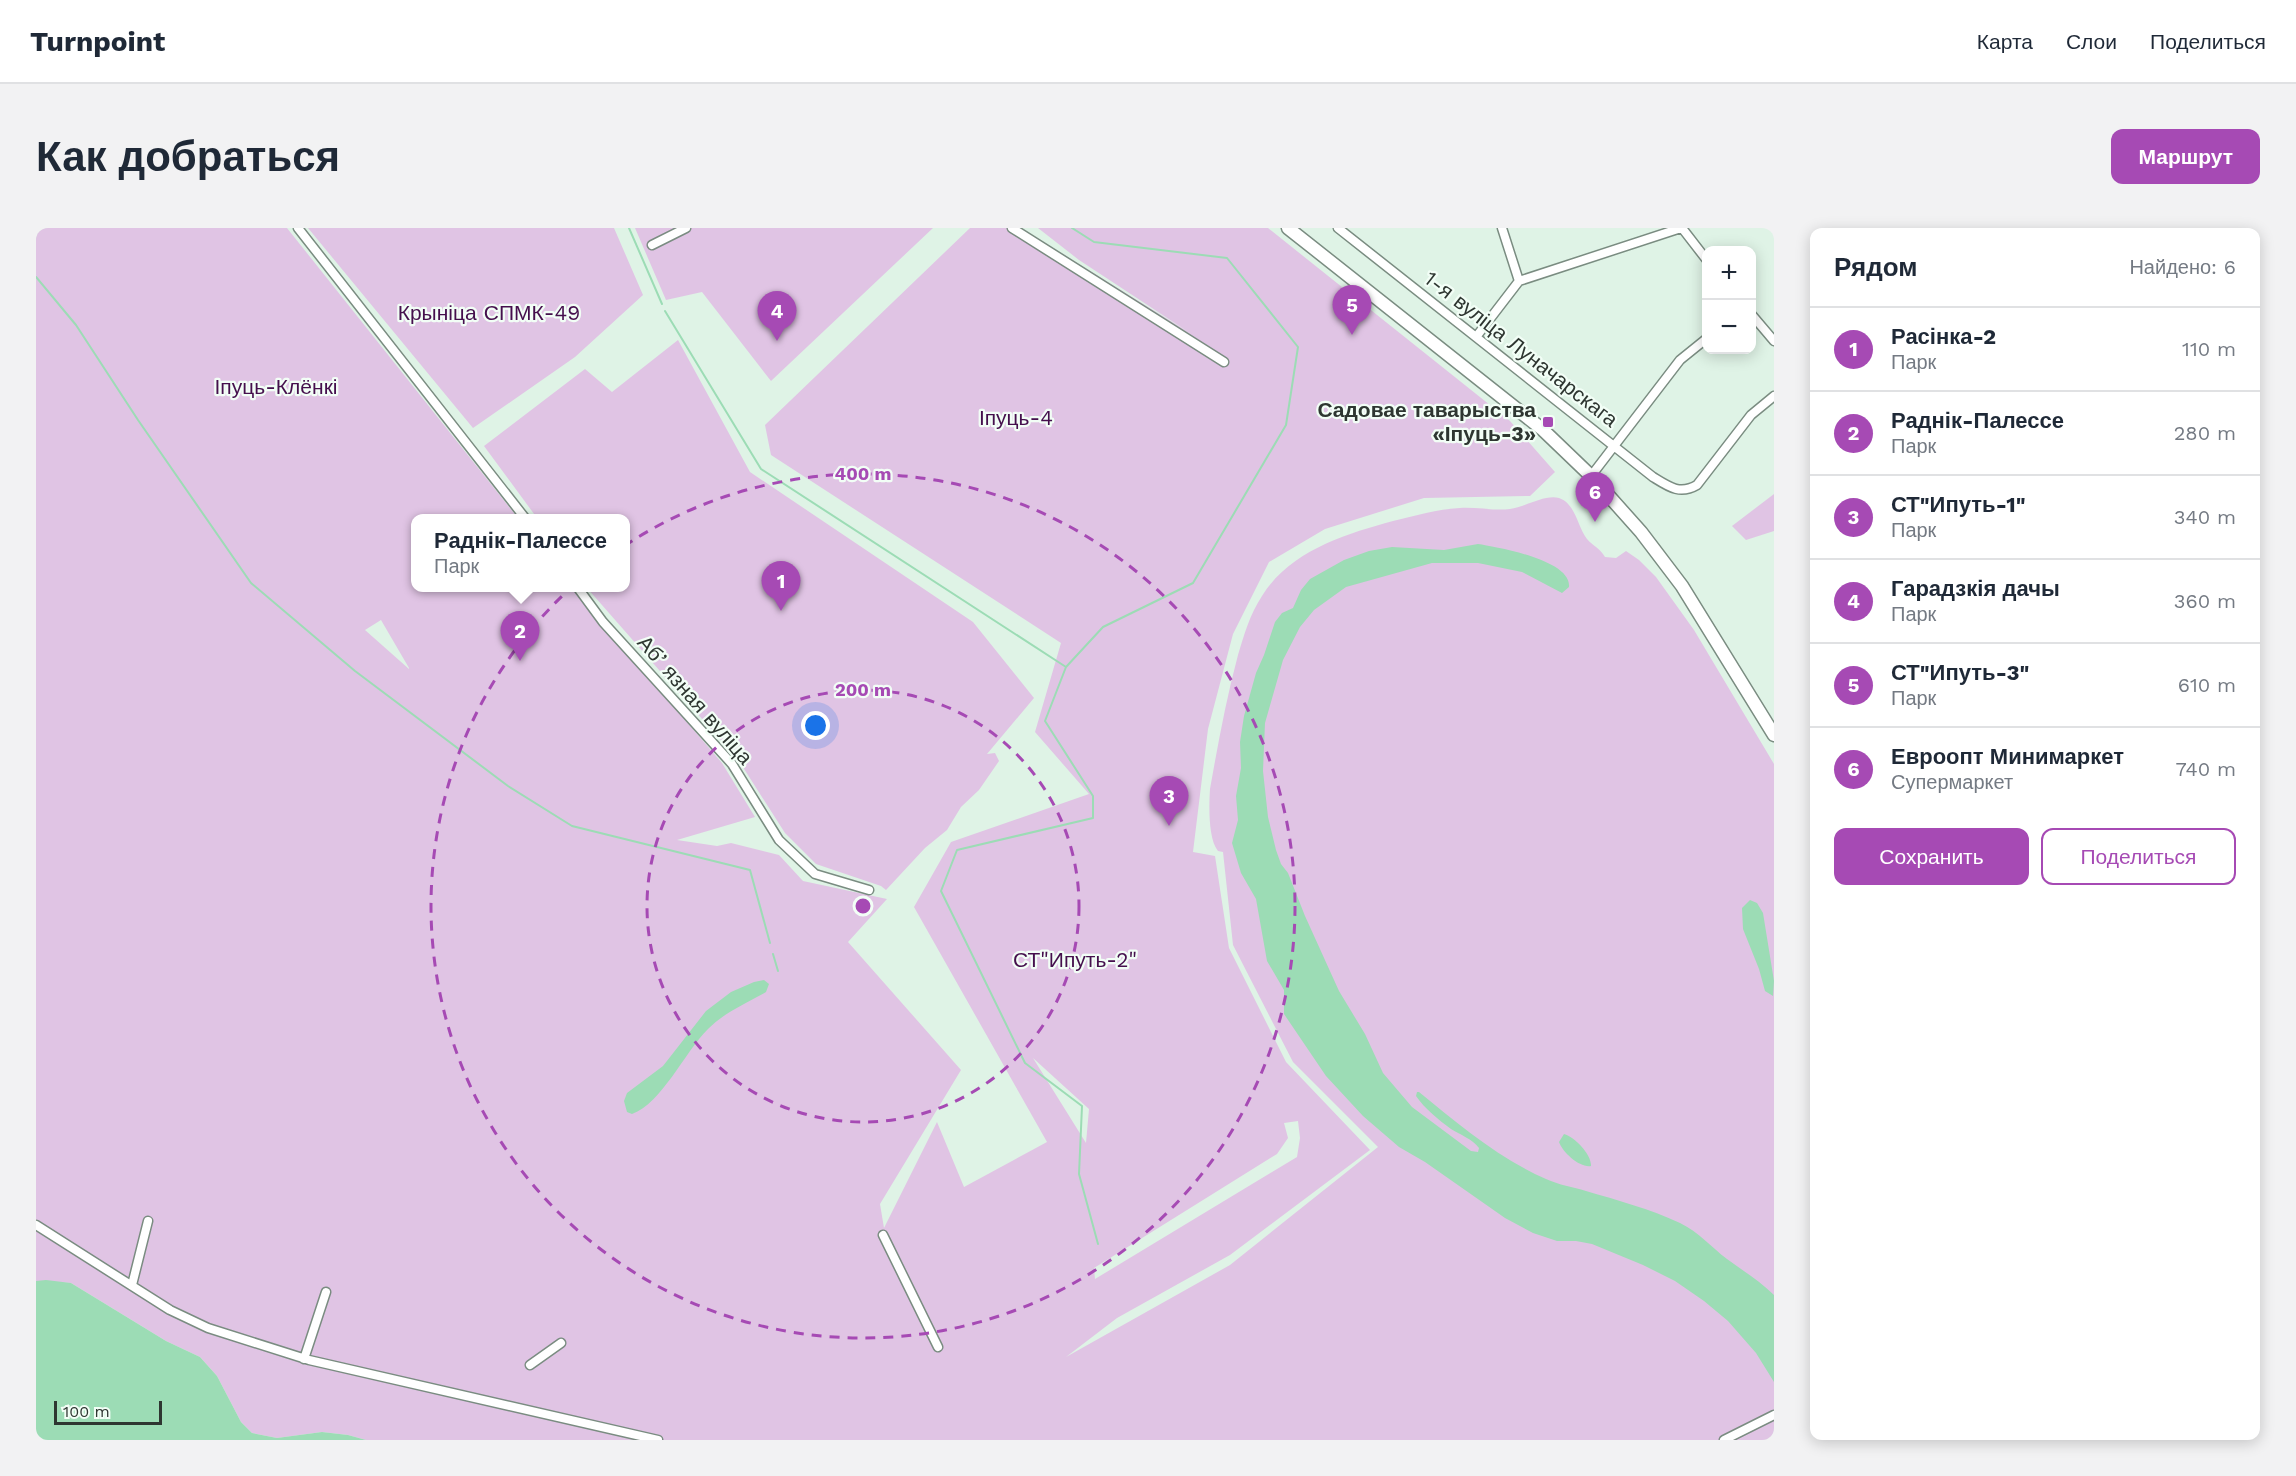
<!DOCTYPE html>
<html lang="ru">
<head>
<meta charset="utf-8">
<style>
	body { margin:0; font-family:"Work Sans",sans-serif; background:#f2f2f3; color:#1f2937 }
	.controls { position:absolute; right:18px; top:18px; display:grid; overflow:hidden; border-radius:12px; box-shadow:0 3px 15px #0003 }
	.controls button { width:54px; height:54px; display:grid; place-items:center; padding:0; border:0; border-bottom:2px solid #e0e1e3; background:#fff; color:#1f2937; font:30px sans-serif }
	.scale { position:absolute; left:18px; bottom:15px; width:108px; box-sizing:border-box; padding-left:6px; border:3px solid #2e3631; border-top:0; font-size:16px; line-height:21px; white-space:nowrap; color:#2e3631; -webkit-text-stroke:4px #f2fef6; paint-order:stroke }
	.you { position:absolute; left:780px; top:498px; width:21px; height:21px; margin:-15px; border:4px solid #fff; border-radius:50%; background:#1a73e8; box-shadow:0 0 0 9px #1a73e833 }
	.badge { display:grid; place-items:center; width:39px; height:39px; border-radius:50%; background:#a64ab4; color:#fff; font-size:20px; font-weight:700 }
	.pin { position:absolute; translate:-50% -50px; filter:drop-shadow(0 2px 3px #0008) }
	.pin::after { content:''; position:absolute; top:32px; width:21px; height:18px; background:inherit; clip-path:polygon(0 0,100% 0,50% 100%) }
	.popup { position:absolute; left:375px; top:286px; width:219px; height:78px; box-sizing:border-box; display:grid; place-content:center; border-radius:12px; background:#fff; filter:drop-shadow(0 2px 4px #0005); font-size:20px; white-space:nowrap; color:#747a83 }
	.popup b { font-size:22px; color:#1f2937 }
	.popup::after { content:''; position:absolute; left:50%; top:100%; margin-left:-12px; border:12px solid transparent; border-top-color:#fff }
	.list { margin:0; padding:0; list-style:none }
	h2 { display:flex; justify-content:space-between; align-items:center; height:78px; margin:0; padding:0 24px; font-size:26px }
	h2 small { font-size:20px; font-weight:400; color:#747a83 }
	.list li { display:grid; grid-template-columns:39px 1fr auto; gap:18px; align-items:center; box-sizing:border-box; height:84px; padding:0 24px; border-top:2px solid #e0e1e3 }
	.list b { display:block; font-size:22px; white-space:nowrap }
	.list p { margin:0; font-size:20px; white-space:nowrap; color:#747a83 }
	.list em { font-size:20px; font-style:normal; color:#747a83 }
	.actions { display:flex; gap:12px; padding:18px 24px }
	.actions a { flex:1; padding:14px 0; border:2px solid #a64ab4; border-radius:12px; text-align:center; font-size:21px; color:#a64ab4 }
	.actions .main { background:#a64ab4; color:#fff }
	.map { position:relative; flex:none; width:1738px; height:1212px; overflow:hidden; border-radius:12px }
	header { display:flex; align-items:center; gap:36px; box-sizing:border-box; height:84px; padding:0 30px; background:#fff; border-bottom:2px solid #e0e1e3 }
	header strong { font-size:28px }
	nav { display:flex; gap:33px; margin-inline-start:auto; font-size:21px }
	.intro { display:flex; align-items:center; justify-content:space-between; box-sizing:border-box; height:144px; padding:0 36px }
	h1 { margin:0; font-size:42px }
	.button { padding:15px 27px; border-radius:12px; background:#a64ab4; color:#fff; font-size:21px; font-weight:700 }
	main { display:flex; gap:36px; padding:0 36px }
	aside { flex:1; background:#fff; border-radius:12px; box-shadow:0 3px 15px #0003 }
	.map>svg:first-child { display:block }
	.green { fill:#e0c4e4; fill-rule:evenodd }
	.water { fill:#9cdcb5 }
	.lines { fill:none; stroke-linecap:round; stroke-linejoin:round }
	.stream { stroke:#9cdcb5; stroke-width:2 }
	.street-casing { stroke:#7a8c81; stroke-width:11 }
	.secondary-casing { stroke:#7a8c81; stroke-width:15 }
	.street { stroke:#fff; stroke-width:8 }
	.secondary { stroke:#fff; stroke-width:12 }
	.ring { fill:none; stroke:#a64ab4; stroke-width:3; stroke-dasharray:10 8 }
	.poi-dot { fill:#a64ab4; stroke:#f2fef6; stroke-width:2 }
	.labels { text-anchor:middle; stroke-width:4.5; stroke-linejoin:round; paint-order:stroke }
	.park-label { font-size:21px; fill:#450f4d; stroke:#f2fef6 }
	.street-label { font-size:21px; fill:#2e3631; stroke:#f2fef6 }
	.poi-label { font-size:21px; font-weight:bold; fill:#2e3631; stroke:#f2fef6; text-anchor:end }
	.centre { fill:#a64ab4; stroke:#f2fef6; stroke-width:3 }
	.ring-label { font-size:18px; text-anchor:middle; font-weight:bold; fill:#a64ab4; stroke:#f2fef6; stroke-width:4.5; stroke-linejoin:round; paint-order:stroke }
</style>
</head>
<body>
<header>
<strong>Turnpoint</strong>
<nav><a>Карта</a><a>Слои</a><a>Поделиться</a></nav>
</header>
<div class="intro"><h1>Как добраться</h1><a class="button">Маршрут</a></div>
<main>
<div class="map">
<svg width="1738" height="1212" viewBox="0 0 1738 1212">
	<rect width="100%" height="100%" fill="#dff3e6"/>
	<path class="green" d="M0,0H251L482,290H379V360H536L686,535L719,589L641,612L681,618L695,615L743,627L767,653L851,671L812,714L925,842L844,976L848,1000L901,894L928,959L1011,914L878,679L915,614L1053,566L999,504L1025,415L735,227L729,197L934,0H985L1154,105L1043,32L1002,0H1232L1474,193L1519,244L1494,268L1388,270L1289,301L1233,334L1197,406L1172,501L1157,624L1179,628L1193,720L1250,834L1334,922L1194,1027L1081,1090L1030,1129L1194,1037L1342,919L1257,834L1197,717L1187,624L1182,623C1172,611 1173,577 1174,561C1182,516 1190,472 1202,427C1208,407 1214,386 1226,368C1254,323 1309,306 1357,293C1379,288 1401,281 1424,280C1441,279 1458,283 1474,281C1489,279 1509,266 1523,270C1540,276 1541,298 1551,311C1557,318 1564,320 1569,329L1580,330L1590,323L1603,332L1620,349L1658,402L1738,536V1212H330L312,1207L286,1204L241,1210L216,1205L205,1194L181,1148L164,1129L130,1113L35,1055L0,1053ZM345,392L373,440V441L329,402ZM997,830L1053,881L1050,915ZM1262,893L1264,910L1261,929L1059,1051L1058,1040L1241,926L1252,910L1248,895Z
		M272,0H578L607,67L539,129L437,200Z
		M599,0H897L735,153L666,64L630,72Z
		M642,112L714,244L937,394L998,470L951,526L959,525L963,533L943,562L925,579L911,602L889,620L850,662L845,658L780,636L749,605L703,533L551,360H589V290H501L448,218L549,141L576,164Z
		M1738,266V303L1710,312L1696,298Z"/>
	<path class="water" d="M1442,316C1461,319 1536,332 1533,359L1526,365L1486,344L1442,335H1396L1310,359L1278,382L1264,399L1247,432L1229,495L1227,543L1232,589L1240,622L1245,636L1252,645L1269,688L1303,763L1329,806L1347,845L1376,879L1435,923L1442,924L1443,920C1436,911 1425,907 1415,901C1403,892 1389,881 1380,868L1381,864H1383C1422,896 1464,931 1510,951C1523,957 1537,959 1550,963C1581,972 1614,981 1644,995C1663,1004 1675,1019 1691,1031C1707,1043 1724,1053 1738,1067V1154L1720,1125L1692,1093L1668,1073L1639,1053L1607,1037L1556,1016L1540,1013H1521L1497,1005L1469,990L1389,934L1363,919L1327,888L1290,848L1248,786V762L1231,733L1220,671L1205,645L1196,615L1202,592L1200,568L1205,540L1204,514L1208,488L1220,445L1228,427L1239,394L1246,385L1257,380L1265,362L1274,351L1308,332L1333,323L1356,319L1408,322Z
		M1714,672L1721,675L1727,685L1738,753L1737,768L1729,763L1723,741L1707,701L1706,680Z
		M728,752L733,756L730,764C709,776 689,784 672,801C648,825 626,875 596,886L591,884L588,873L591,865L627,838L670,783L695,764L718,754Z
		M1528,906C1539,909 1556,927 1555,938C1544,940 1527,925 1523,914Z
		M10,1052L35,1055L130,1113L164,1129L181,1148L205,1194L216,1205L241,1210L286,1204L312,1207L330,1212H0V1053Z"/>
	<g class="lines">
		<path class="stream" d="M593,0L626,76
			M1036,0L1058,14L1191,30L1262,119L1250,197L1157,355L1067,399L1030,439L1009,493L1057,568V590L921,622L905,663L989,835L1046,878L1043,946L1062,1016
			M0,49L40,97L102,192L215,355L319,443L472,558L536,598L714,642L734,715
			M629,83L725,241L1030,439
			M737,726L742,743"/>
		<defs>
			<path id="street" d="M262,0L489,290
				M976,0L1188,134
				M1302,0L1617,249C1633,259 1644,267 1661,257L1715,187L1738,168
				M1466,0L1483,53
				M1646,0L1670,31
				M616,17L650,0
				M1716,87L1738,113
				M1440,109L1483,53L1645,0
				M1555,248L1644,132L1670,111
				M542,360L567,394L696,536L743,612L779,646L833,662
				M0,997L134,1082L172,1100L273,1132L622,1212
				M847,1007L902,1119
				M96,1057L112,993
				M268,1131L290,1064
				M494,1137L525,1115
				M1688,1212L1738,1187"/>
			<path id="secondary" d="M1252,0L1506,201L1555,248L1605,304L1646,358L1738,507"/>
		</defs>
		<use href="#street" class="street-casing"/>
		<use href="#secondary" class="secondary-casing"/>
		<use href="#street" class="street"/>
		<use href="#secondary" class="secondary"/>
	</g>
	<g class="ring">
		<circle cx="827" cy="678" r="216"/>
		<circle cx="827" cy="678" r="432"/>
	</g>
	<rect class="poi-dot" x="1506" y="188" width="12" height="12" rx="3"/>
	<g class="labels">
		<g class="park-label">
			<text x="453" y="92">Крыніца СПМК-49</text>
			<text x="240" y="166">Іпуць-Клёнкі</text>
			<text x="980" y="197">Іпуць-4</text>
			<text x="1039" y="739">СТ"Ипуть-2"</text>
		</g>
		<g class="street-label">
			<text transform="translate(1485 121) rotate(38)" y="7">1-я вуліца Луначарскага</text>
			<text transform="translate(659 472) rotate(49)" y="7">Абʼязная вуліца</text>
		</g>
		<g class="poi-label">
			<text x="1500" y="189">Садовае таварыства<tspan x="1500" dy="24">«Іпуць-3»</tspan></text>
		</g>
	</g>
	<circle cx="827" cy="678" r="9" class="centre"/>
	<g class="ring-label">
		<text x="827" y="252">400 m</text>
		<text x="827" y="468">200 m</text>
	</g>
</svg>
<div class="controls">
<button>+</button>
<button>−</button>
</div>
<div class="scale">100 m</div>
<div class="you"></div>
<div class="pin badge" style="left:745px;top:383px">1</div>
<div class="pin badge" style="left:484px;top:433px">2</div>
<div class="popup"><b>Раднік-Палессе</b>Парк</div>
<div class="pin badge" style="left:1133px;top:598px">3</div>
<div class="pin badge" style="left:741px;top:113px">4</div>
<div class="pin badge" style="left:1316px;top:107px">5</div>
<div class="pin badge" style="left:1559px;top:294px">6</div>
</div>
<aside>
<h2>Рядом<small>Найдено: 6</small></h2>
<ul class="list">
<li><span class="badge">1</span><div><b>Расінка-2</b><p>Парк</p></div><em>110 m</em></li>
<li><span class="badge">2</span><div><b>Раднік-Палессе</b><p>Парк</p></div><em>280 m</em></li>
<li><span class="badge">3</span><div><b>СТ&quot;Ипуть-1&quot;</b><p>Парк</p></div><em>340 m</em></li>
<li><span class="badge">4</span><div><b>Гарадзкія дачы</b><p>Парк</p></div><em>360 m</em></li>
<li><span class="badge">5</span><div><b>СТ&quot;Ипуть-3&quot;</b><p>Парк</p></div><em>610 m</em></li>
<li><span class="badge">6</span><div><b>Евроопт Минимаркет</b><p>Супермаркет</p></div><em>740 m</em></li>
</ul>
<div class="actions"><a class="main">Сохранить</a><a>Поделиться</a></div>
</aside>
</main>
</body>
</html>
